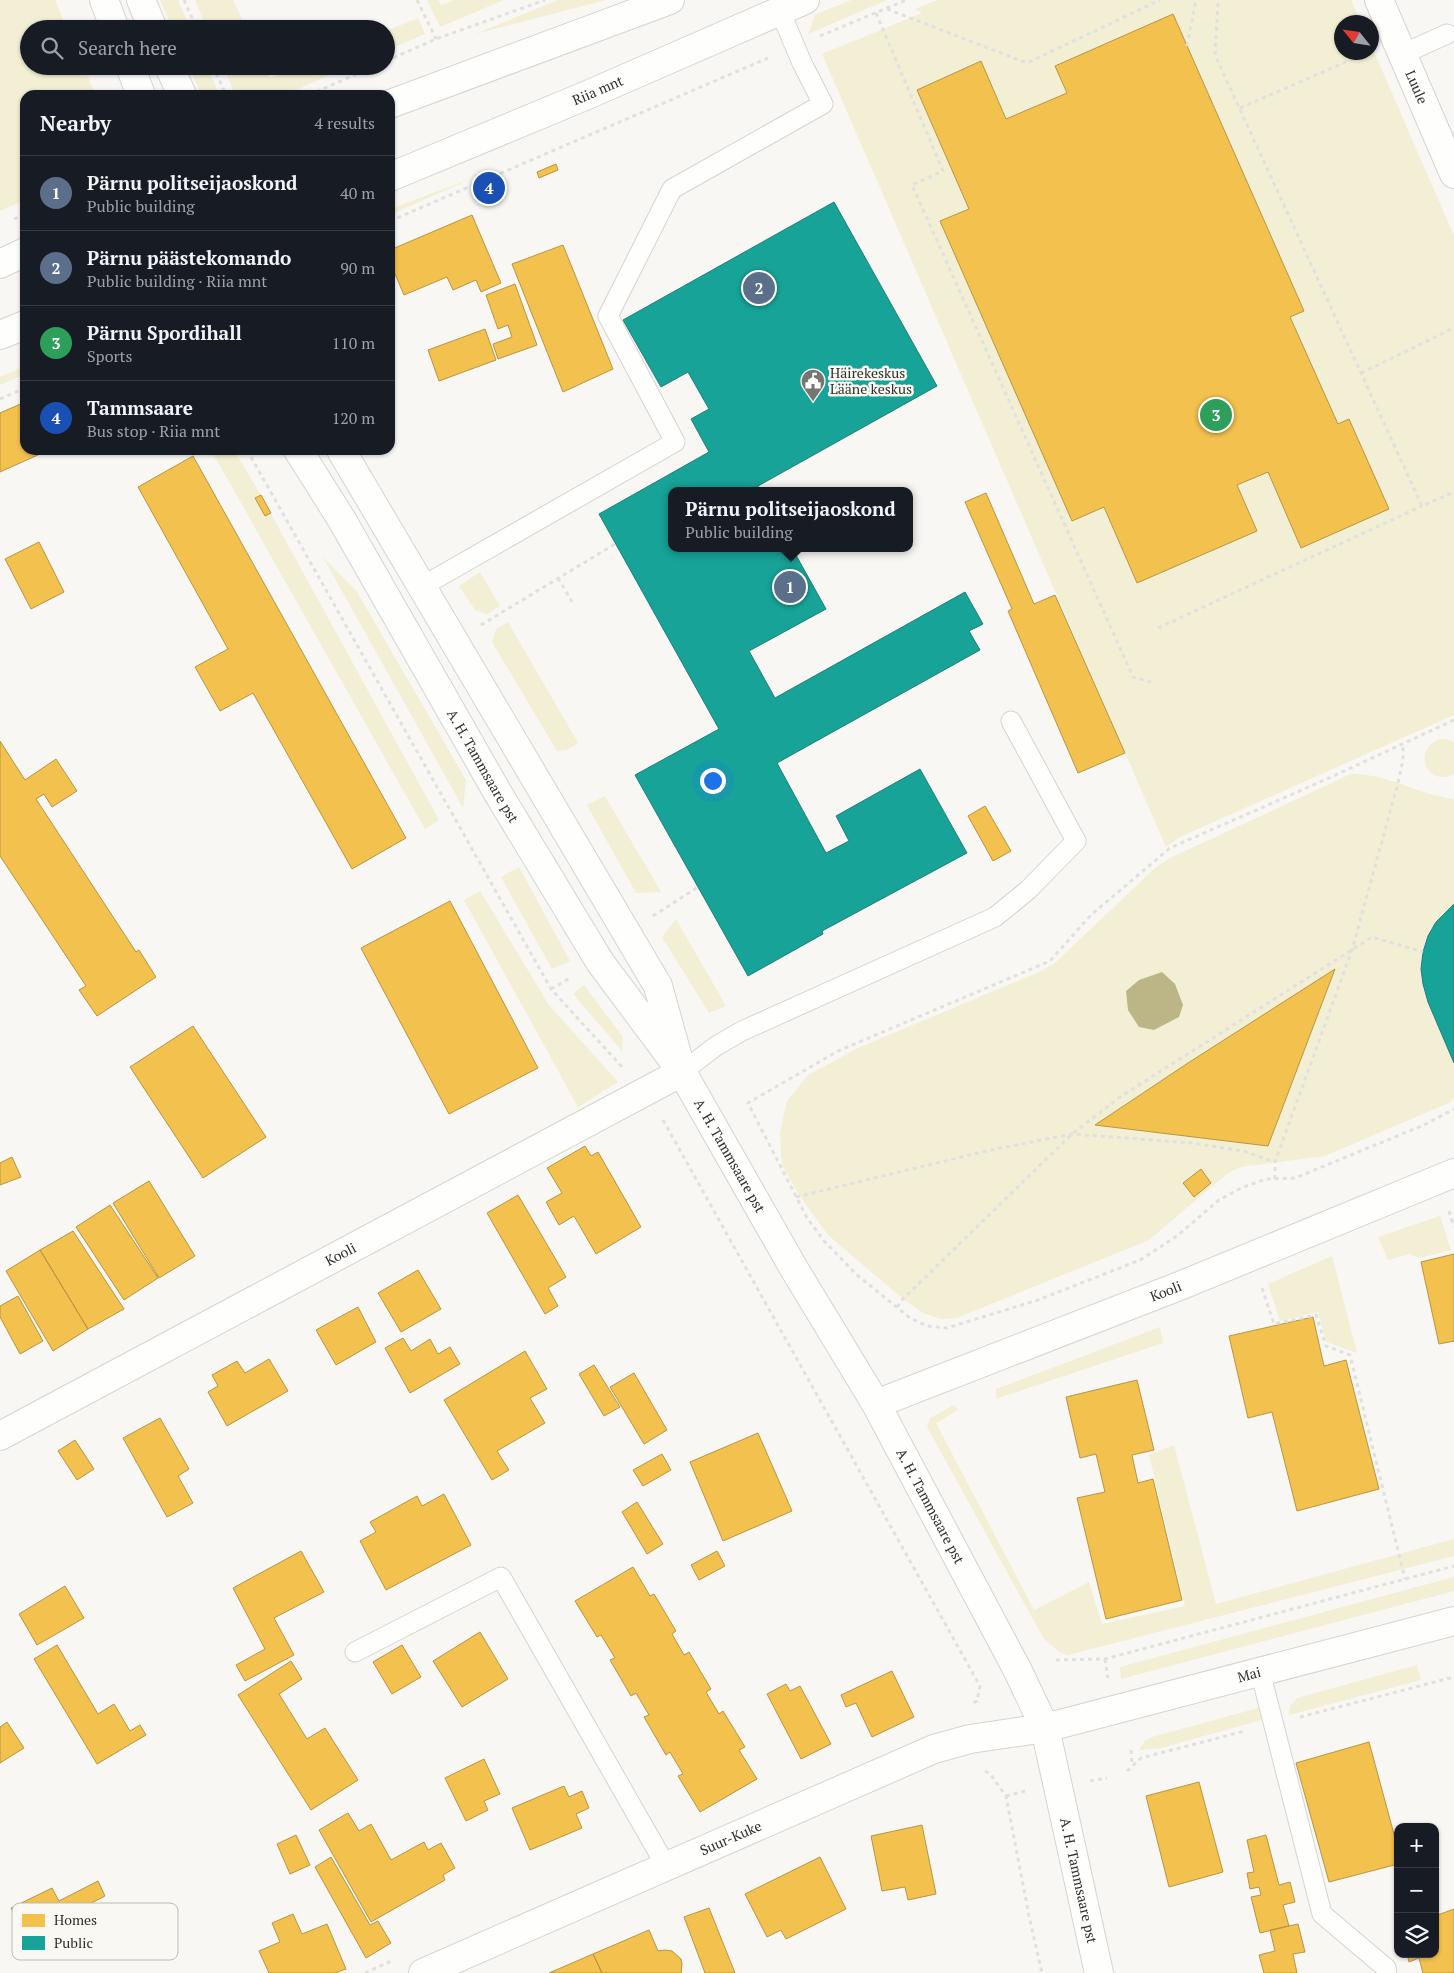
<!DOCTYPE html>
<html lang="en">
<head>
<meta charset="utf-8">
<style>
	body { margin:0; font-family:"PT Serif",serif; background:#242831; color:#f1f3f6 }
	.controls { position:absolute; right:15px; bottom:15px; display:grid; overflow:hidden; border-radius:10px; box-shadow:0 1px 4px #0004 }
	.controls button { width:45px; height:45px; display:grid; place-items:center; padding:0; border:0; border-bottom:1px solid #363941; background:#171b24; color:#f1f3f6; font:25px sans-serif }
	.compass { position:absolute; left:1334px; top:15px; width:45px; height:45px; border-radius:50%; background:#171b24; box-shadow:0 1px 4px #0004; rotate:300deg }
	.you { position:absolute; left:712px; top:780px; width:18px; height:18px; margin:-12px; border:4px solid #fff; border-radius:50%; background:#1a73e8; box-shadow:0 0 0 8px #1a73e833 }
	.badge { display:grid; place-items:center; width:32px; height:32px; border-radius:50%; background:#1a73e8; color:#fff; font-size:16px; font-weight:700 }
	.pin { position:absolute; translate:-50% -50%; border:2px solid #fff; box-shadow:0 1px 5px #0006 }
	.popup { position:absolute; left:668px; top:487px; width:245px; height:65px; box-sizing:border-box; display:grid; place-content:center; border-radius:10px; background:#171b24; filter:drop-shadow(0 1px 4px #0005); font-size:16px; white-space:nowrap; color:#9ea1a6 }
	.popup b { font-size:19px; color:#f1f3f6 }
	.popup::after { content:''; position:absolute; left:50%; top:100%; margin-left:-10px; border:10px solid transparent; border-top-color:#171b24 }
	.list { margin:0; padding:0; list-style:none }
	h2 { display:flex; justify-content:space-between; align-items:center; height:65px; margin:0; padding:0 20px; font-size:21px }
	h2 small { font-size:16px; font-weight:400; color:#9ea1a6 }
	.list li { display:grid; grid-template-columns:32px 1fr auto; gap:15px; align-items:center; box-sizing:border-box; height:75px; padding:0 20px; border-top:1px solid #363941 }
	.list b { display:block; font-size:19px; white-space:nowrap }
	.list p { margin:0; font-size:16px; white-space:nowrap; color:#9ea1a6 }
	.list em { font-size:16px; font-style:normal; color:#9ea1a6 }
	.icon { flex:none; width:28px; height:28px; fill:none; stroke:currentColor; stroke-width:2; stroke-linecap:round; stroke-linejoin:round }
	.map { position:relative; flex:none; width:1454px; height:1973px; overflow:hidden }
	.search { position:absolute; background:#171b24; box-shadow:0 1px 4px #0004; left:20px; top:20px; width:375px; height:55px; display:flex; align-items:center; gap:12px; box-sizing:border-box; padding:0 18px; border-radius:28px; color:#9ea1a6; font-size:19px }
	.panel { position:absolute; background:#171b24; box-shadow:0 1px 4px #0004; left:20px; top:90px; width:375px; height:365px; border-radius:15px }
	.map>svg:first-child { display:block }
	.green { fill:#f2efd4 }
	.water { fill:#bcb686 }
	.homes { fill:#f2c14e; stroke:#b89544 }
	.public { fill:#17a398; stroke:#1e8078 }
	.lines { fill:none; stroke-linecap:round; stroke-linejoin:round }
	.lane-casing { stroke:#d4d4d0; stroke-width:21 }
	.street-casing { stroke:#d4d4d0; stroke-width:30 }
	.secondary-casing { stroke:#d4d4d0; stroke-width:30 }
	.path { stroke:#e0e0df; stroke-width:3; stroke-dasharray:4 4; stroke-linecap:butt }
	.lane { stroke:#fefefd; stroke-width:19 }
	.street { stroke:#fefefd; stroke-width:28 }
	.secondary { stroke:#fefefd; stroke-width:28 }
	.labels { text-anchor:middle; stroke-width:5; stroke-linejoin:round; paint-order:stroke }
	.street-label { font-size:14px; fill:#2f2f2c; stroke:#f9f8f2 }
	.poi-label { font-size:14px; fill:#2f2f2c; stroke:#f9f8f2; text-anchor:start }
	.key { fill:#f9f8f2; stroke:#bcbcb7; stroke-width:1 }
	.key-label { font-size:14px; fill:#2f2f2c }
</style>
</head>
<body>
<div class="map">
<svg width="1454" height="1973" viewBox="0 0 1454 1973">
	<rect width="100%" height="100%" fill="#f8f7f3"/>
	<path class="green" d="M0,0H55L67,29H29V66H83L96,95H25V200L0,211Z
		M160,0H178L190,29H173Z
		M195,0H233L247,29H207Z
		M427,0H438L441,5L454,0H504L440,27Z
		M558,0H606L475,34Z
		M851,0H887L808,34L815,15Z
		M937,0H1351L1361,22H1342V52H1372V47L1454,236V715L1180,837L1166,847L822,54L922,13L915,9Z
		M418,18L425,34L386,51V31Z
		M189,66H207L217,90L209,95H201Z
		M223,66H264L270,78L299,66H350L284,95H238L234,92Z
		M473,178L390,215V209Z
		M25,366V374L0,385V377Z
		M211,450H234L259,492L439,820L425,829Z
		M323,557L357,592L466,780L463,808Z
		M480,572L500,606L487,614L475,610L459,586Z
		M508,622L578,743L567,750L557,751L492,642L496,629Z
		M1440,739H1446L1454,742V774C1427,788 1411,749 1440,739Z
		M1351,774C1387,773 1419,795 1454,799V904C1407,943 1420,982 1441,1031C1445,1041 1452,1053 1454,1063C1454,1074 1454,1087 1454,1097L1451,1102L1325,1156L1241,1167L1228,1173L1149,1240L957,1318L940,1319L923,1313L903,1299L828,1235L799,1195L782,1165L780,1133L783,1118L787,1101L808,1075L858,1048L1039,972L1055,963L1155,868L1170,858Z
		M605,796L661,892L636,893L587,805Z
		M519,867L570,961L552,969L501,877Z
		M480,891L549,1005L618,1082L578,1107L464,900Z
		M676,919L726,1006L709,1013L662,937Z
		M584,985L623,1037L622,1051L573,994Z
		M1440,1216L1451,1250L1420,1258L1409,1254L1388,1260L1378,1237Z
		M1332,1256L1357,1353L1326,1342L1318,1312L1280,1321L1268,1284Z
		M1160,1327L1163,1343L996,1399V1389Z
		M954,1405L958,1410L936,1423L1034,1610L1089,1582L1102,1624L1185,1606L1149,1455L1174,1445L1216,1604L1454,1539V1556L1068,1655L1059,1652L1044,1639L927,1427L930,1418Z
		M1454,1577V1591L1121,1679L1120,1667Z
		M1417,1665L1421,1680L1289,1715L1290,1706L1297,1698Z
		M1262,1707L1265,1719L1161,1748L1139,1750L1145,1741L1152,1737Z"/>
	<path class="water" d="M1162,972L1175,984L1183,1005L1179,1017L1154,1030L1139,1027L1128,1010L1126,991L1139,980Z"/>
	<path class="homes" d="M1173,14L1304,311L1290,317L1338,424L1349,419L1389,509L1301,548L1268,472L1237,485L1257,531L1137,583L1104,507L1072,521L940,221L969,209L917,90L981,61L1006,119L1067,93L1055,66Z
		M556,164L558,170L539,178L537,172Z
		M472,215L501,283L481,292L476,280L453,290L447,277L404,295L390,262V250Z
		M563,245L613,369L563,392L512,264Z
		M515,284L537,345L498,359L493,344L512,337L508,325L498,329L486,295Z
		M485,329L496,360L439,381L428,350Z
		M25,402V450H49L0,472V413Z
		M193,456L406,838L352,869L253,693L220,711L195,667L228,649L138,487Z
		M986,493L1034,604L1055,595L1125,753L1078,773L1008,611L1012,609L965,502Z
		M261,495L271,513L265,516L255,498Z
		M39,542L64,592L31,609L5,559Z
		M0,741L25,780L56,759L77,791L52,807L44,794L36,799L136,952L139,950L156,977L97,1016L79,990L86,986L0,856Z
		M985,806L1011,851L993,861L968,816Z
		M450,901L538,1068L449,1114L361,948Z
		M1335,969L1268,1146L1095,1125L1188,1063Z
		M193,1026L266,1137L203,1178L130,1067Z
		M585,1146L591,1156L598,1152L641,1227L596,1254L574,1216L559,1225L546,1202L562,1193L547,1168Z
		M12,1157L21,1177L0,1185V1163Z
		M1201,1169L1211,1183L1194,1197L1183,1183Z
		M149,1181L195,1256L159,1278L113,1203Z
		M518,1195L566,1277L548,1288L558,1306L545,1314L487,1213Z
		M110,1205L158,1278L124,1300L76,1227Z
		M73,1231L124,1309L88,1329L40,1250Z
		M40,1250L88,1329L53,1351L6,1271Z
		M1454,1254V1341L1439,1344L1421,1262Z
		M418,1270L441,1309L401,1332L378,1293Z
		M18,1296L43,1341L20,1354L0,1317V1306Z
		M358,1307L376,1342L336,1365L316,1330Z
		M1313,1317L1324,1366L1346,1360L1379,1489L1297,1511L1272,1412L1248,1418L1229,1336Z
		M403,1338L411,1351L430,1339L438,1354L450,1347L460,1364L410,1393L385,1348Z
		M525,1351L547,1389L530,1398L545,1423L497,1451L509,1470L492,1480L444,1400Z
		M269,1359L288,1391L227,1426L208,1392L218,1386L212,1375L237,1361L245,1373Z
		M594,1365L620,1407L604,1416L579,1374Z
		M634,1373L667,1430L644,1444L610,1387Z
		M1137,1380L1154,1450L1132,1455L1138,1483L1153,1479L1182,1600L1106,1619L1077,1498L1105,1492L1096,1454L1080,1458L1066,1397Z
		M160,1418L189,1469L178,1476L193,1503L167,1517L123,1438Z
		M758,1433L792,1511L723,1541L690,1462Z
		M75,1440L94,1469L77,1480L58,1451Z
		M662,1454L671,1470L643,1486L633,1470Z
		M444,1494L471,1545L386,1590L360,1541L376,1532L370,1522L417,1496L422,1506Z
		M637,1502L663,1544L647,1554L622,1512Z
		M301,1551L324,1592L274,1618L294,1655L245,1681L236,1665L265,1649L233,1588Z
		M717,1551L725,1566L699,1580L691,1565Z
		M633,1567L650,1596L654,1594L676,1631L672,1634L684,1655L689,1652L711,1689L706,1692L719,1714L723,1711L745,1747L739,1750L757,1779L700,1812L678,1776L683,1774L670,1752L666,1755L644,1717L649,1715L636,1693L631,1696L610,1660L615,1658L601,1635L597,1637L575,1601Z
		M65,1586L84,1618L37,1645L19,1614Z
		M480,1632L508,1679L462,1707L433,1661Z
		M57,1645L98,1714L114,1704L130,1731L140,1725L146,1735L97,1764L34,1659Z
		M402,1645L421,1677L392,1694L373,1662Z
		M291,1661L302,1679L279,1694L307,1739L325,1728L358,1780L311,1810L238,1695Z
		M892,1671L914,1717L872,1737L856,1703L846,1707L841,1695Z
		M786,1684L790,1691L800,1686L831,1744L801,1759L767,1694Z
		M7,1722L24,1748L0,1763V1727Z
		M1369,1742L1398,1849V1864L1329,1882L1296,1763Z
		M484,1759L500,1794L484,1801L488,1810L466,1821L445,1778Z
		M1199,1782L1223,1872L1169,1887L1146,1796Z
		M564,1786L569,1797L582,1791L589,1808L576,1814L582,1828L530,1850L512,1808Z
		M348,1813L359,1831L371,1824L391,1860L424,1842L428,1850L441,1843L455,1868L443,1875L445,1880L371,1922L319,1830Z
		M922,1825L936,1894L908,1900L905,1887L882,1891L871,1836Z
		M296,1835L310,1865L290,1874L277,1844Z
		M1266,1835L1279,1885L1290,1882L1295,1902L1283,1905L1289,1926L1260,1933L1251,1897L1261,1895L1259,1887L1250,1889L1247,1873L1254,1872L1247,1840Z
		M331,1857L370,1925L378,1921L391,1943L366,1958L315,1867Z
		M820,1857L846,1909L786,1939L781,1930L767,1937L745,1894Z
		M98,1881L105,1896L26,1937L11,1908L52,1888L59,1901Z
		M709,1908L735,1973H705L684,1917Z
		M1454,1909V1973H1423L1419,1958L1409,1962L1407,1954H1435V1916Z
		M293,1914L302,1934L327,1924L346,1969L335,1973H269L259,1951L280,1942L272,1923Z
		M1298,1924L1305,1952L1293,1954L1297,1973H1264L1259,1955L1275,1951L1270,1930Z
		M649,1930L658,1951L665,1950L672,1951L681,1959L682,1964L681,1973H602L593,1954Z
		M593,1954L602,1973H549Z"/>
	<path class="public" d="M834,202L937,386L758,486L760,491H671V548H792L826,609L749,651L775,698L965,592L983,624L969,631L980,650L777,763L826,853L849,841L836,816L920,769L967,853L822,931L823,934L748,976L635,775L719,729L599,514L709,452L691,419L709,409L688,372L661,387L623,320Z
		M1454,904V1063L1428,1002L1423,984L1421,969L1423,952L1428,936L1436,922Z"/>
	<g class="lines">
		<defs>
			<path id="lane" d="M1403,54L1447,34
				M421,587L675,442L608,316L672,189L823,104L802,63L780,11
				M682,1072L716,1046L742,1031L995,917L1028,890L1076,841L1011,721
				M355,1652L501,1577L666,1866
				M1260,1671L1322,1914L1386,1968L1387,1973"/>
			<g id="street">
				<path d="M104,0L115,29"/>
				<path d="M141,0L153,29"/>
				<path id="s1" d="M1379,0L1454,174"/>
				<path d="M130,66L141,95"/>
				<path d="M169,66L182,95"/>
				<path id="s2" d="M876,1404L1182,1285L1454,1173"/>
				<path id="s3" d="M0,1436L682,1072"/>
				<path id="s4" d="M423,1973L934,1749L970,1739L1045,1728"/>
			</g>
			<g id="secondary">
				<path d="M390,104L670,0"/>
				<path id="s5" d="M390,177L585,96L805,0"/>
				<path d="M0,264L25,252"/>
				<path d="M0,335L25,325"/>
				<path id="s6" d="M298,450L342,520L499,795L600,962L682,1072L793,1267L876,1404L1018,1671L1045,1728L1099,1973"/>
				<path d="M341,450L658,986L678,1058"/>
				<path id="s7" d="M1045,1728L1454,1621"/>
			</g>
		</defs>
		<use href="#lane" class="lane-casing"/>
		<use href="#street" class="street-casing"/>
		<use href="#secondary" class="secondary-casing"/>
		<path class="path" d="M184,0L197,29
			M417,0L436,39
			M1218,3L1215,55L1422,506L1454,492
			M887,9L1027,63L1160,0
			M876,13L943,171L912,185L1133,677L1154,683
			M820,36L906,0
			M1187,46L1196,0
			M386,61L436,39L545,0
			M213,66L226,95
			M309,95L375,66
			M1240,108L1364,54
			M14,219L25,214
			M390,221L768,58
			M1361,373L1454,328
			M0,399L25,388
			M247,450L551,989L623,1068
			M558,578L572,602
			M481,625L615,544
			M1158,628L1422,506
			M1454,720L1329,778L1170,848L1091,915L1050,961L838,1051L748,1103L807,1218L825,1242L857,1275L910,1318L927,1326L947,1328L1038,1300L1140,1260L1177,1236L1219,1200L1241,1188L1266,1179L1295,1178L1424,1125L1454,1109
			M653,916L698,887
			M551,989L570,978
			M663,1120L980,1686L977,1701L971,1704
			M1275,1179V1162L1352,950L1398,783L1403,760V744
			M796,1197L986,1151L1072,1134L1192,1143L1243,1151L1275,1162
			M1449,1211L1454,1227
			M1262,1288L1274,1324L1316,1315L1326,1346L1350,1355L1405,1579
			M897,1307L903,1299L1072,1134L1120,1097L1372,937L1423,952
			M1105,1659L1108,1678
			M1056,1660L1105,1659L1454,1566
			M1300,1717L1454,1677
			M1131,1750L1132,1766
			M985,1771L990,1774L1006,1796L1029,1916L1042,1973
			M1127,1771L1141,1758L1245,1731
			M1090,1781L1107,1778
			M1006,1796L1025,1791
			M365,1973L391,1961"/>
		<use href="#lane" class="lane"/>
		<use href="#street" class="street"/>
		<use href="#secondary" class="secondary"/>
	</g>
	<defs>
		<symbol id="civic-pin" viewBox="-11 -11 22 30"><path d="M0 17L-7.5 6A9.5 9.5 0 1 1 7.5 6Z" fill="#757572" stroke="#f9f8f2"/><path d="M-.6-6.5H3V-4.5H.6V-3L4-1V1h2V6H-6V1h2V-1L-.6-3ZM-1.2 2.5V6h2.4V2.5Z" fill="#fff"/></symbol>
	</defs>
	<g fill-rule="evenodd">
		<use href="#civic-pin" x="799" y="367" width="28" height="38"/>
	</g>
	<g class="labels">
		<g class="street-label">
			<text dy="5" stroke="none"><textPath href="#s1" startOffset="95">Luule</textPath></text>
			<text dy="5" stroke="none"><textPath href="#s5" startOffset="225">Riia mnt</textPath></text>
			<text dy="5" stroke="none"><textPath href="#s6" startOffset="366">A. H. Tammsaare pst</textPath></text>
			<text dy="5" stroke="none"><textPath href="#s6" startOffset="828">A. H. Tammsaare pst</textPath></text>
			<text dy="5" stroke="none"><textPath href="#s3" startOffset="386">Kooli</textPath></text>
			<text dy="5" stroke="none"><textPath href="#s2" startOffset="311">Kooli</textPath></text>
			<text dy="5" stroke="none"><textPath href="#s6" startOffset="1232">A. H. Tammsaare pst</textPath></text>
			<text dy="5" stroke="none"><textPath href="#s7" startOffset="211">Mai</textPath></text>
			<text dy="5" stroke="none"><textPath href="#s4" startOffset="336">Suur-Kuke</textPath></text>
			<text dy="5" stroke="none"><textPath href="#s6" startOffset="1638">A. H. Tammsaare pst</textPath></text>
		</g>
		<g class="poi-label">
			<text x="830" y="378">Häirekeskus<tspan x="830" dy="16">Lääne keskus</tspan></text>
		</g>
	</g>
	<rect x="12" y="1903" width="166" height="57" rx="8" class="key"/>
	<rect x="22" y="1914" width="23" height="13" fill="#f2c14e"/>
	<rect x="22" y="1936" width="23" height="14" fill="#17a398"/>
	<g class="key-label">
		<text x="54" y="1925">Homes</text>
		<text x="54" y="1948">Public</text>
	</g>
</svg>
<div class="controls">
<button>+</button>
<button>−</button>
<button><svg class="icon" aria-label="layers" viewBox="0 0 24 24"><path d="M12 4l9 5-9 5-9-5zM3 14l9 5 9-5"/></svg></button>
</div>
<svg class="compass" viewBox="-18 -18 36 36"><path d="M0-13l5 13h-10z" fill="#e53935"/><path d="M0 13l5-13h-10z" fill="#9ea1a6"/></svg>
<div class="you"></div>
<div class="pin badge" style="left:790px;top:587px;background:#5c6f8a">1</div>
<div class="popup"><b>Pärnu politseijaoskond</b>Public building</div>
<div class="pin badge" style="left:759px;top:288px;background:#5c6f8a">2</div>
<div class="pin badge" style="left:1216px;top:415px;background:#2e9e5b">3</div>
<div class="pin badge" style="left:489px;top:188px;background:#1a4fb4">4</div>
<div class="search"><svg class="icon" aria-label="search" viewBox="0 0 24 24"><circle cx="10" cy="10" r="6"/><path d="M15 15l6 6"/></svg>Search here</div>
<section class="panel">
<h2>Nearby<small>4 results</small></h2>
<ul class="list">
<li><span class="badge" style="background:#5c6f8a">1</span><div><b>Pärnu politseijaoskond</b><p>Public building</p></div><em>40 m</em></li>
<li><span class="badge" style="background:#5c6f8a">2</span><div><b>Pärnu päästekomando</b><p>Public building · Riia mnt</p></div><em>90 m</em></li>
<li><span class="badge" style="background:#2e9e5b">3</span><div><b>Pärnu Spordihall</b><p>Sports</p></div><em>110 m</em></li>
<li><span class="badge" style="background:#1a4fb4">4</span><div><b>Tammsaare</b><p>Bus stop · Riia mnt</p></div><em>120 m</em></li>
</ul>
</section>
</div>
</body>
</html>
